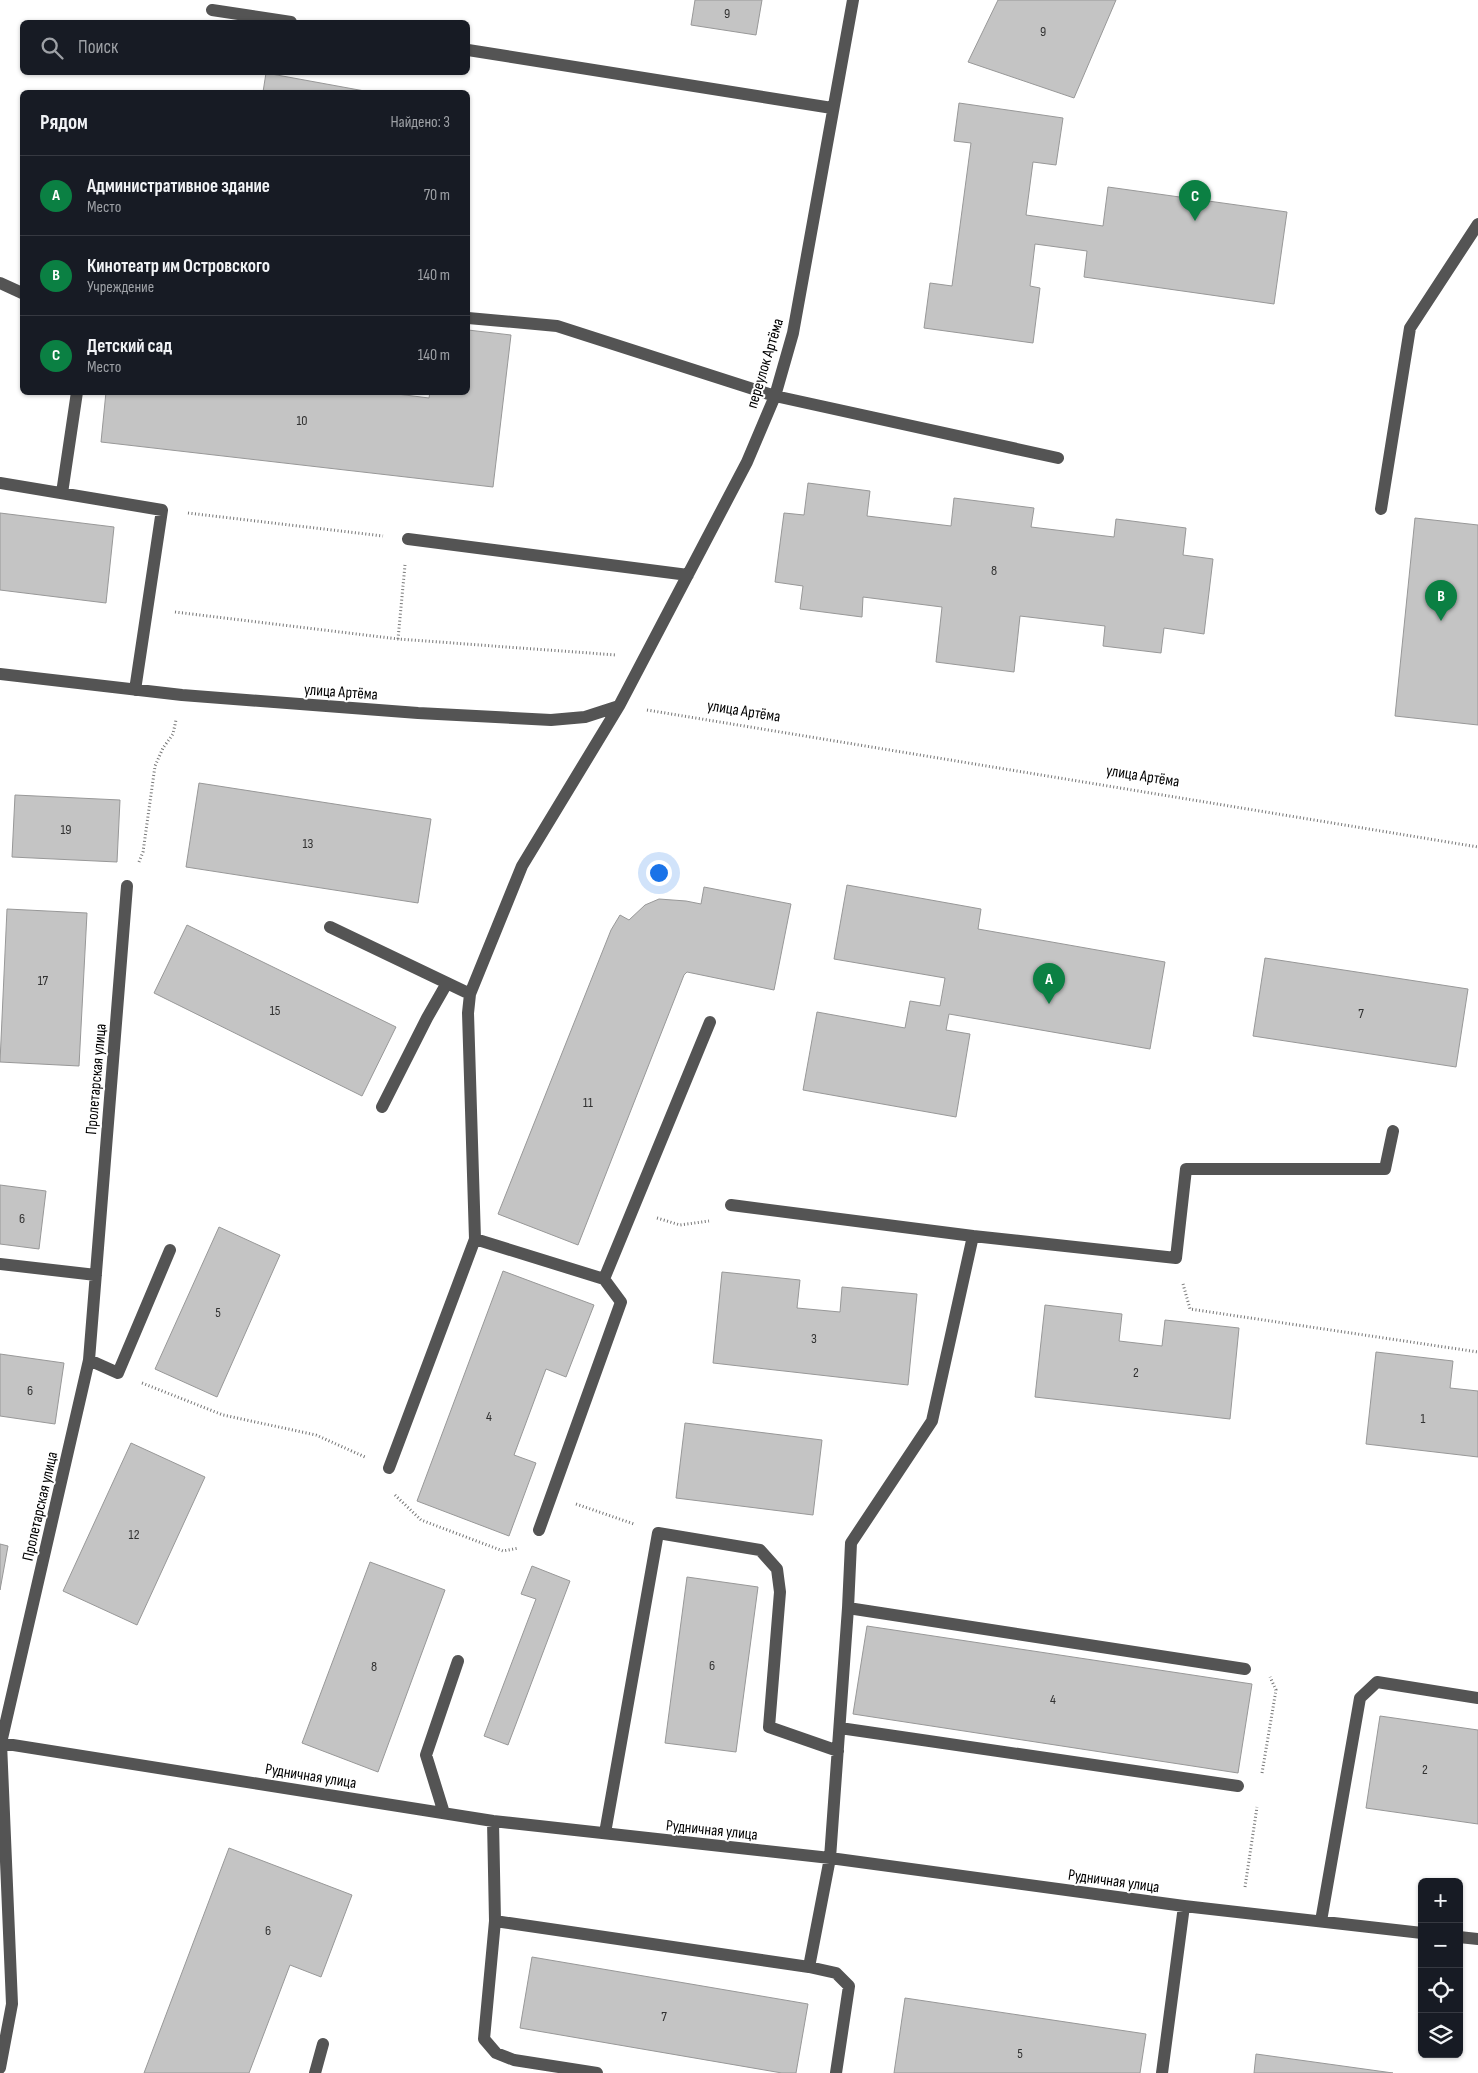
<!DOCTYPE html>
<html lang="ru">
<head>
<meta charset="utf-8">
<style>
	body { margin:0; font-family:"Sofia Sans Condensed",sans-serif; background:#20242c; color:#f1f3f6 }
	.controls { position:absolute; right:15px; bottom:15px; display:grid; overflow:hidden; border-radius:8px; box-shadow:0 1px 4px #0004 }
	.controls button { width:45px; height:45px; display:grid; place-items:center; padding:0; border:0; border-bottom:1px solid #363941; background:#171b24; color:#f1f3f6; font:25px sans-serif }
	.you { position:absolute; left:658px; top:872px; width:18px; height:18px; margin:-12px; border:4px solid #fff; border-radius:50%; background:#1a73e8; box-shadow:0 0 0 8px #1a73e833 }
	.badge { display:grid; place-items:center; width:32px; height:32px; border-radius:50%; background:#0b8043; color:#fff; font-size:16px; font-weight:700 }
	.pin { position:absolute; translate:-50% -41px; filter:drop-shadow(0 1px 2px #0008) }
	.pin::after { content:''; position:absolute; top:26px; width:18px; height:15px; background:inherit; clip-path:polygon(0 0,100% 0,50% 100%) }
	.list { margin:0; padding:0; list-style:none }
	h2 { display:flex; justify-content:space-between; align-items:center; height:65px; margin:0; padding:0 20px; font-size:21px }
	h2 small { font-size:16px; font-weight:400; color:#9ea1a6 }
	.list li { display:grid; grid-template-columns:32px 1fr auto; gap:15px; align-items:center; box-sizing:border-box; height:80px; padding:0 20px; border-top:1px solid #363941 }
	.list b { display:block; font-size:19px; white-space:nowrap }
	.list p { margin:0; font-size:16px; white-space:nowrap; color:#9ea1a6 }
	.list em { font-size:16px; font-style:normal; color:#9ea1a6 }
	.icon { flex:none; width:28px; height:28px; fill:none; stroke:currentColor; stroke-width:2; stroke-linecap:round; stroke-linejoin:round }
	.map { position:relative; flex:none; width:1478px; height:2073px; overflow:hidden }
	.search { position:absolute; background:#171b24; box-shadow:0 1px 4px #0004; left:20px; top:20px; width:450px; height:55px; display:flex; align-items:center; gap:12px; box-sizing:border-box; padding:0 18px; border-radius:8px; color:#9ea1a6; font-size:19px }
	.panel { position:absolute; background:#171b24; box-shadow:0 1px 4px #0004; left:20px; top:90px; width:450px; height:305px; border-radius:8px }
	.map>svg:first-child { display:block }
	.building { fill:#c4c4c4; stroke:#989898 }
	.lines { fill:none; stroke-linecap:round; stroke-linejoin:round }
	.path { stroke:#767676; stroke-width:3; stroke-dasharray:1 2.5; stroke-linecap:butt }
	.minor { stroke:#545454; stroke-width:12 }
	.labels { text-anchor:middle; stroke-width:4; stroke-linejoin:round; paint-order:stroke }
	.number-label { font-size:14px; fill:#313131 }
	.street-label { font-size:16px; fill:#000; stroke:#fff }
</style>
</head>
<body>
<div class="map">
<svg width="1478" height="2073" viewBox="0 0 1478 2073">
	<rect width="100%" height="100%" fill="#fff"/>
	<path class="building" d="M695,0H762L756,35L691,25Z
		M998,0H1116L1074,98L968,62Z
		M266,73L370,92H263Z
		M959,103L1063,118L1056,165L1033,162L1026,215L1103,226L1108,187L1287,212L1274,304L1084,277L1087,251L1035,244L1030,286L1040,288L1033,343L924,328L930,283L952,286L971,143L954,141Z
		M468,330L511,335L493,487L101,442L106,392H381L429,398L430,392H468Z
		M808,483L870,491L867,516L951,526L954,498L1034,508L1031,527L1114,537L1116,519L1186,528L1183,555L1213,559L1204,634L1164,628L1161,653L1103,646L1105,626L1020,616L1014,672L936,662L942,607L863,597L862,617L800,609L803,586L775,582L784,513L804,515Z
		M0,513L114,527L106,603L0,590Z
		M1415,518L1478,525V725L1395,716Z
		M199,783L431,819L418,903L186,867Z
		M15,795L120,800L117,862L12,857Z
		M847,885L981,909L978,929L1165,962L1150,1049L949,1014L946,1030L970,1034L956,1117L803,1090L817,1012L905,1028L910,1001L940,1006L945,978L834,959Z
		M704,887L791,904L774,990L687,972L684,975L578,1245L498,1214L611,930L620,915L629,920L645,905L659,899L686,901L701,904Z
		M7,909L87,913L79,1066L0,1062Z
		M187,925L396,1027L362,1096L154,993Z
		M1265,958L1468,989L1456,1067L1253,1036Z
		M0,1185L46,1191L39,1249L0,1244Z
		M219,1227L280,1255L217,1397L155,1369Z
		M503,1271L594,1305L566,1377L546,1369L514,1455L536,1463L509,1536L417,1501Z
		M722,1272L800,1280L797,1308L840,1312L842,1287L917,1294L908,1385L713,1363Z
		M1045,1305L1122,1314L1119,1341L1162,1346L1165,1320L1239,1328L1230,1419L1035,1397Z
		M1376,1352L1453,1361L1450,1388L1478,1391V1457L1366,1444Z
		M0,1354L64,1363L55,1424L0,1416Z
		M685,1423L822,1440L813,1515L676,1498Z
		M131,1443L205,1477L137,1625L63,1591Z
		M0,1544L8,1546L0,1590Z
		M370,1562L445,1590L378,1772L302,1743Z
		M532,1566L570,1581L508,1745L484,1736L536,1599L521,1594Z
		M687,1577L758,1587L736,1752L665,1743Z
		M867,1626L1252,1684L1238,1773L853,1714Z
		M1380,1716L1478,1730V1824L1366,1808Z
		M229,1848L352,1895L321,1977L290,1965L249,2073H144Z
		M532,1957L808,2004L796,2073H782L520,2028Z
		M905,1998L1146,2034L1140,2073H894Z
		M1256,2054L1393,2073H1254Z"/>
	<g class="lines">
		<path class="path" d="M188,513L383,536
			M175,612L398,639L616,655
			M398,639L405,565
			M647,710L1478,847
			M139,862L143,852L155,766L163,748L173,734L176,720
			M657,1218L680,1225L709,1221
			M1183,1284L1190,1309L1478,1352
			M142,1383L223,1415L316,1435L365,1457
			M395,1495L421,1520L503,1551L519,1548
			M576,1504L634,1524
			M1262,1773L1276,1690L1270,1677
			M1245,1887L1257,1807"/>
		<path class="minor" d="M212,10L291,22
			M468,50L832,108
			M0,283L22,293
			M468,318L557,326L775,396L1058,458
			M0,483L162,510L135,690
			M62,493L77,392
			M1381,509L1410,328L1478,224
			M408,539L688,575
			M0,674L182,695L418,713L551,720L585,717L619,706
			M330,927L470,994
			M382,1107L427,1018L447,983
			M731,1205L973,1236
			M475,1239L604,1279L710,1022
			M0,1264L96,1275
			M89,1360L118,1373L170,1250
			M389,1468L475,1239L468,1013L470,994L522,866L619,706L747,462L775,396L793,333L853,0
			M539,1530L621,1302L604,1279
			M848,1608L851,1543L932,1421L973,1236L1176,1258L1186,1169H1385L1393,1131
			M840,1728L1238,1786
			M0,1743L493,1821L830,1858L1184,1906L1422,1933
			M444,1813L426,1755L458,1661
			M493,1821L495,1921L809,1967L830,1858L848,1608L1245,1669
			M605,1833L658,1533L760,1550L777,1569L780,1592L769,1727L838,1751
			M495,1921L484,2039L496,2053L514,2060L597,2073
			M1321,1921L1360,1698L1377,1682L1478,1698
			M1459,1937L1478,1939
			M809,1967L836,1973L849,1986L836,2073
			M0,2068L12,2004L1,1743L89,1360L127,886
			M315,2073L323,2044
			M1162,2073L1184,1906"/>
	</g>
	<g class="labels">
		<g class="number-label">
			<text x="727" y="18">9</text>
			<text x="1043" y="36">9</text>
			<text x="302" y="425">10</text>
			<text x="994" y="575">8</text>
			<text x="66" y="834">19</text>
			<text x="308" y="848">13</text>
			<text x="43" y="985">17</text>
			<text x="275" y="1015">15</text>
			<text x="1361" y="1018">7</text>
			<text x="588" y="1107">11</text>
			<text x="22" y="1223">6</text>
			<text x="218" y="1317">5</text>
			<text x="814" y="1343">3</text>
			<text x="1136" y="1377">2</text>
			<text x="30" y="1395">6</text>
			<text x="489" y="1421">4</text>
			<text x="1423" y="1423">1</text>
			<text x="134" y="1539">12</text>
			<text x="712" y="1670">6</text>
			<text x="374" y="1671">8</text>
			<text x="1053" y="1704">4</text>
			<text x="1425" y="1774">2</text>
			<text x="268" y="1935">6</text>
			<text x="664" y="2021">7</text>
			<text x="1020" y="2058">5</text>
		</g>
		<g class="street-label">
			<text transform="translate(764 363) rotate(-73)" y="6">переулок Артёма</text>
			<text transform="translate(341 691) rotate(4)" y="6">улица Артёма</text>
			<text transform="translate(744 710) rotate(9)" y="6">улица Артёма</text>
			<text transform="translate(1143 775) rotate(9)" y="6">улица Артёма</text>
			<text transform="translate(95 1079) rotate(-85)" y="6">Пролетарская улица</text>
			<text transform="translate(39 1506) rotate(-77)" y="6">Пролетарская улица</text>
			<text transform="translate(311 1775) rotate(9)" y="6">Рудничная улица</text>
			<text transform="translate(712 1829) rotate(6)" y="6">Рудничная улица</text>
			<text transform="translate(1114 1880) rotate(8)" y="6">Рудничная улица</text>
		</g>
	</g>
</svg>
<div class="controls">
<button>+</button>
<button>−</button>
<button><svg class="icon" aria-label="locate" viewBox="0 0 24 24"><circle cx="12" cy="12" r="6"/><path d="M12 2v4M12 18v4M2 12h4M18 12h4"/></svg></button>
<button><svg class="icon" aria-label="layers" viewBox="0 0 24 24"><path d="M12 4l9 5-9 5-9-5zM3 14l9 5 9-5"/></svg></button>
</div>
<div class="you"></div>
<div class="pin badge" style="left:1049px;top:1004px">A</div>
<div class="pin badge" style="left:1441px;top:621px">B</div>
<div class="pin badge" style="left:1195px;top:221px">C</div>
<div class="search"><svg class="icon" aria-label="search" viewBox="0 0 24 24"><circle cx="10" cy="10" r="6"/><path d="M15 15l6 6"/></svg>Поиск</div>
<section class="panel">
<h2>Рядом<small>Найдено: 3</small></h2>
<ul class="list">
<li><span class="badge">A</span><div><b>Административное здание</b><p>Место</p></div><em>70 m</em></li>
<li><span class="badge">B</span><div><b>Кинотеатр им Островского</b><p>Учреждение</p></div><em>140 m</em></li>
<li><span class="badge">C</span><div><b>Детский сад</b><p>Место</p></div><em>140 m</em></li>
</ul>
</section>
</div>
</body>
</html>
